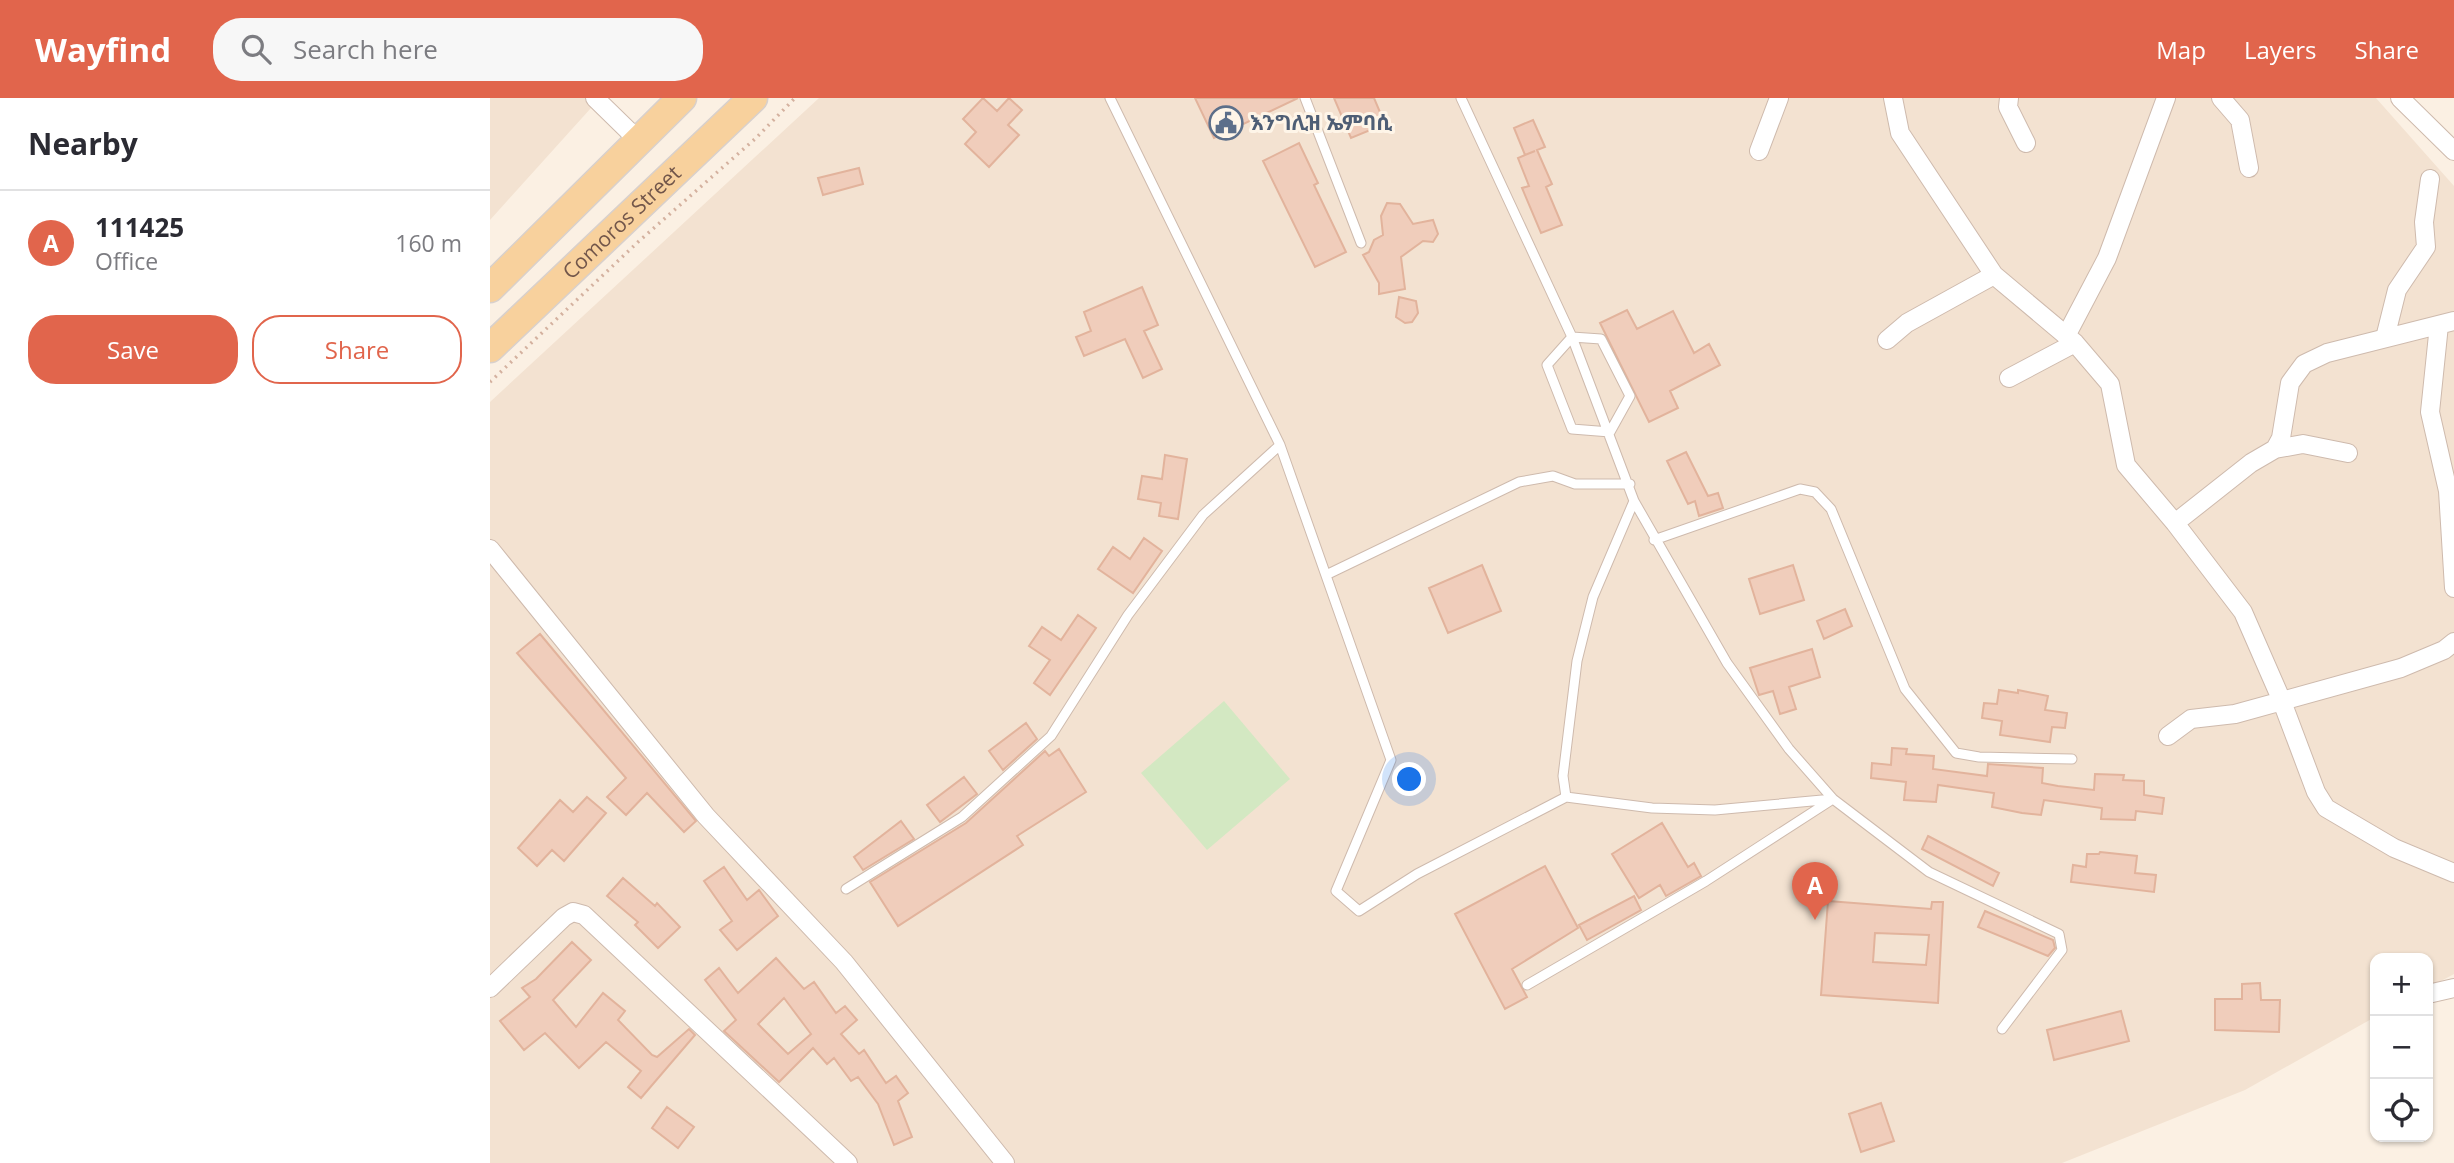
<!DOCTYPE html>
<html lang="en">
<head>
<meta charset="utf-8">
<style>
	body { margin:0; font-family:"Open Sans","Noto Sans Ethiopic",sans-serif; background:#f7f7f7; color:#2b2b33 }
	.controls { position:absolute; right:21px; bottom:21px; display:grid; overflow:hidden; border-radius:14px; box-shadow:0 2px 5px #0004 }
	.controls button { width:63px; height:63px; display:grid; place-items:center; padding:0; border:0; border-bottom:2px solid #e1e1e2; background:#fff; color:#2b2b33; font:35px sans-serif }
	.you { position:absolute; left:920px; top:682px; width:24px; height:24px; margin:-18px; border:5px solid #fff; border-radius:50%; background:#1a73e8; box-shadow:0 0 0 10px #1a73e833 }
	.badge { display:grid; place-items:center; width:46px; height:46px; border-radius:50%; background:#e1654c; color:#fff; font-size:23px; font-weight:700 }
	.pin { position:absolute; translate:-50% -58px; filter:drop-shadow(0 2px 4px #0008) }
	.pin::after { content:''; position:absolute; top:37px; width:24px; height:21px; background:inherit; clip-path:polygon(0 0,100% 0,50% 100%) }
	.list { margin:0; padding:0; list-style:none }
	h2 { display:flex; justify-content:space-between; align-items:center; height:91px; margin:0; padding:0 28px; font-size:30px }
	h2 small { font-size:23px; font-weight:400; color:#7c7c81 }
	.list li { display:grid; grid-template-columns:46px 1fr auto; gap:21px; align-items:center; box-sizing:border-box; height:105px; padding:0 28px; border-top:2px solid #e1e1e2 }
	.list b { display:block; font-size:26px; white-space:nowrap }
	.list p { margin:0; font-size:23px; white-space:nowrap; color:#7c7c81 }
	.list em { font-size:23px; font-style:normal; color:#7c7c81 }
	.actions { display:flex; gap:14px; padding:21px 28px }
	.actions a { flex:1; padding:16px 0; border:2px solid #e1654c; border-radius:28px; text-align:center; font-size:24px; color:#e1654c }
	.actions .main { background:#e1654c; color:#fff }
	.icon { flex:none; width:38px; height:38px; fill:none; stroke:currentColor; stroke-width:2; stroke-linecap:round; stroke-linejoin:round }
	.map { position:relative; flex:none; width:1964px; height:1065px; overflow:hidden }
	header { display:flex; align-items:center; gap:42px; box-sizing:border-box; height:98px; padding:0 35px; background:#e1654c; color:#fff }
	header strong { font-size:33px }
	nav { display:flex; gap:38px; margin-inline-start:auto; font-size:24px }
	.search { width:490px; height:63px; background:#f7f7f7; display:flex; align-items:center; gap:18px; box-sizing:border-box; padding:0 24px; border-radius:28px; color:#7c7c81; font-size:26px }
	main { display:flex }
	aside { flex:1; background:#fff }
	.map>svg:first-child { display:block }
	.residential { fill:#f3e2d1 }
	.green { fill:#d3e8c2 }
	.building { fill:#f0cdbb; stroke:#e2b39c; stroke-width:2; fill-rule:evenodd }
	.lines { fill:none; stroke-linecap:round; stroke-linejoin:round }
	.service-casing { stroke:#cebaad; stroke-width:11 }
	.minor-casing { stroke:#cebaad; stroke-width:20 }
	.primary-casing { stroke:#d8d0cc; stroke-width:31 }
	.path { stroke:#d4b19f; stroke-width:3.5; stroke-dasharray:2 5; stroke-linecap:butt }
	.service { stroke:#fff; stroke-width:9 }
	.minor { stroke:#fff; stroke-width:18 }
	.primary { stroke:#f8d19d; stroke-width:28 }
	.labels { text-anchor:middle; stroke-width:6; stroke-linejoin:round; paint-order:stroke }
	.service-label { font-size:21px; font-weight:bold; fill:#4e5e75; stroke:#fef5e8; text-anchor:start }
	.street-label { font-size:21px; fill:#72564a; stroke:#fef5e8 }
</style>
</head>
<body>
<header>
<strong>Wayfind</strong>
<div class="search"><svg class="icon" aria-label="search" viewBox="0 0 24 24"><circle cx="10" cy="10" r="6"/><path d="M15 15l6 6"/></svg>Search here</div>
<nav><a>Map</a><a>Layers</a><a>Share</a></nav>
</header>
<main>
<aside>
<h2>Nearby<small></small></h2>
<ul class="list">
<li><span class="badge">A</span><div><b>111425</b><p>Office</p></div><em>160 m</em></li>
</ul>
<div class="actions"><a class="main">Save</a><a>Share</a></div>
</aside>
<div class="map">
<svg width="1964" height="1065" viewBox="0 0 1964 1065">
	<rect width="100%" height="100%" fill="#fbf0e3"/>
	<path class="residential" d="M0,0H110L0,122Z
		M329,0H1886L1964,88V876L1938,890V860H1885V919L1755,992L1572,1065H0V304Z"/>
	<path class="green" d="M734,603L800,681L717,752L651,675Z"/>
	<path class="building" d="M493,0L507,13L519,0L532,12L518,27L529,37L499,69L475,46L486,34L473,21Z
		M705,0H808L724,40Z
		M844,0H884L895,26L861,40Z
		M1043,22L1055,49L1047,52L1062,86L1056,89L1072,127L1051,135L1032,90L1039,88L1028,60L1045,53L1035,57L1024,30Z
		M809,45L828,85L824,87L856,154L825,169L773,63Z
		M369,70L373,86L333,97L328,80Z
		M897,105L910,106L923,126L943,122L948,136L943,144L933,143L911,159L915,191L889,196V185L873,157L879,154L884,142L893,137L891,118Z
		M652,189L668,227L654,233L672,271L653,280L635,241L594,258L586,239L601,233L594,214Z
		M909,199L926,203L928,215L922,224L915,225L906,219Z
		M1137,212L1147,231L1183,213L1204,255L1219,246L1230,267L1180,293L1188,310L1159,324L1110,225Z
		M1196,354L1218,398L1228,395L1233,410L1209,418L1205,403L1198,406L1177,363Z
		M675,357L697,361L688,421L669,418L671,405L648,401L652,378L672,381Z
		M654,440L672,453L643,495L608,471L623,449L640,461Z
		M992,467L1011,513L958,535L939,490Z
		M1303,467L1314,502L1270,516L1259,481Z
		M1355,511L1362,528L1334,541L1327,523Z
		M588,517L606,530L560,597L544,585L560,562L539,548L552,529L571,542Z
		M50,536L206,723L194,734L157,695L136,717L117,699L136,680L27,555Z
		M1322,551L1330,579L1299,589L1306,611L1290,616L1283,593L1269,597L1260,570Z
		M1509,592L1528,595V592L1558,598L1555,612L1577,615L1575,630L1562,629L1560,644L1510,637L1512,623L1492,620L1494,605L1507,606Z
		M536,625L547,641L513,672L499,653Z
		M1402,650L1417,651L1416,656L1444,658L1443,671L1497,678L1498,666L1553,670L1552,685L1568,688L1604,692L1605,676L1634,677L1633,682L1654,683V697L1674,700L1672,716L1646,713L1645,722L1611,721L1612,710L1554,702L1551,717L1532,715L1502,709L1504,695L1448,687L1446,704L1414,702L1416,684L1381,680L1382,665L1401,667Z
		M569,651L596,694L527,738L533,747L408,828L380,784L476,725L555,653L559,658Z
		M474,679L487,696L450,724L437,707Z
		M97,699L116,715L74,763L62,752L47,768L28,750L70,702L83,714Z
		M411,723L424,741L373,772L364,759Z
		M1172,725L1198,769L1204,765L1211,778L1176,798L1170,787L1149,800L1122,756Z
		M1438,738L1509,775L1503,788L1432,751Z
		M1610,754L1647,758L1645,775L1666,777L1664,794L1581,784L1583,767L1596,769L1597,756H1609Z
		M1055,768L1088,830L1022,871L1037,899L1015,911L965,816Z
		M234,769L257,802L269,792L288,818L247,852L230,832L242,823L214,783Z
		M133,780L165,808L167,805L190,829L168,850L145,827L148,824L117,798Z
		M1144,798L1151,812L1097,842L1089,827Z
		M1338,803L1441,811L1442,804H1453L1448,905L1331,897ZM1385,835L1439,837L1436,867L1383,864Z
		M1495,813L1563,842L1565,850L1558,858L1488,829Z
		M82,844L101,862L63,902L86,929L113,895L135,913L128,922L162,957L167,959L199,931L205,937L151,1000L138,989L151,973L116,944L89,970L55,935L34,952L10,923L40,899L32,890L46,881Z
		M286,860L314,891L324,884L346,915L355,908L367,922L351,936L369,956L374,952L396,985L406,978L418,995L408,1003L422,1039L404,1047L388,1006L368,979L361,983L344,960L337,966L323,950L289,984L234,933L246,922L215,882L229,870L248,895ZM294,900L321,936L298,956L268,926Z
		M1770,885L1771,902H1790L1789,934L1725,932V901H1752V886Z
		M1631,913L1639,943L1564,962L1557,932Z
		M1391,1005L1404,1043L1371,1054L1359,1016Z
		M177,1009L204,1029L188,1050L162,1030Z"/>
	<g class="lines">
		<defs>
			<path id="service" d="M620,0L790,347L901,662L846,793L869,813L927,776L1076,699L1073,678L1087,563L1103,499L1144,403L1082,239L971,0
				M815,0L871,145
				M1082,239L1111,241L1140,298L1120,334L1082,331L1057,267Z
				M1144,403L1237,565L1299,651L1343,701L1439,774L1569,836L1572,852L1512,931
				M1164,442L1310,391L1325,394L1341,411L1415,591L1466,655L1489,659L1582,661
				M836,477L1029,384L1063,378L1085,386H1140
				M356,791L472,719L561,638L638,517L713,417L790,347
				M1037,887L1216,783L1343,701L1225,712L1162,710L1076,699"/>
			<path id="minor" d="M105,0L149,43
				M1403,0L1410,35L1504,177L1585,245L1620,286L1636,367L1685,425L1761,365L1785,351L1791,340L1800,285L1814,266L1837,255L1964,223
				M1519,0L1518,9L1536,45
				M1731,0L1750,22L1759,70
				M1910,0L1964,53
				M1269,53L1289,0
				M1949,227L1940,314L1958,393L1964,490
				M1576,238L1617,160L1676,0
				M1895,240L1907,192L1936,149L1934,124L1940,81
				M1397,242L1417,225L1504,177
				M1519,280L1585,245
				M1785,351L1813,346L1858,355
				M1685,425L1753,514L1791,601L1826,694L1836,710L1904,750L1964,775
				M0,451L216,718L354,864L515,1065
				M1678,638L1701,621L1745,616L1911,570L1954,552L1964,544
				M0,890L74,819L83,814L94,817L358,1065
				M1938,896L1964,890"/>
			<g id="primary">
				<path d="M0,190L192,0"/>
				<path id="s1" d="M0,250L263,0"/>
			</g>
		</defs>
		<use href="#service" class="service-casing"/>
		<use href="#minor" class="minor-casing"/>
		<use href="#primary" class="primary-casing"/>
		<path class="path" d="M0,284L148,144L266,40L305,0"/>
		<use href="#service" class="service"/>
		<use href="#minor" class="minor"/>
		<use href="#primary" class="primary"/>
	</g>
	<defs>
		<symbol id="civic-ring" viewBox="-11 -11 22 22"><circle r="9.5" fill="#fef5e8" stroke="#5c6f8a" stroke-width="1.5"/><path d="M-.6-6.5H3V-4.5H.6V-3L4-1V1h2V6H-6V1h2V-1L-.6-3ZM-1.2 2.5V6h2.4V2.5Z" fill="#5c6f8a"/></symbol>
	</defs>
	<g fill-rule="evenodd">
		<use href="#civic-ring" x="717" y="6" width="38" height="38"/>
	</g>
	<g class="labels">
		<g class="service-label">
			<text x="760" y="32">እንግሊዝ ኤምባሲ</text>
		</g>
		<g class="street-label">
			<text dy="7" stroke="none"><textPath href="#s1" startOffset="182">Comoros Street</textPath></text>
		</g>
	</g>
</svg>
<div class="controls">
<button>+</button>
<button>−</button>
<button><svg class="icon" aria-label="locate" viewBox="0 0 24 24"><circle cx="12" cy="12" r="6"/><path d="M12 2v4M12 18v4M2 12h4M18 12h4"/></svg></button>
</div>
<div class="you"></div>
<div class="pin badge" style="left:1325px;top:822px">A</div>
</div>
</main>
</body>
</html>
